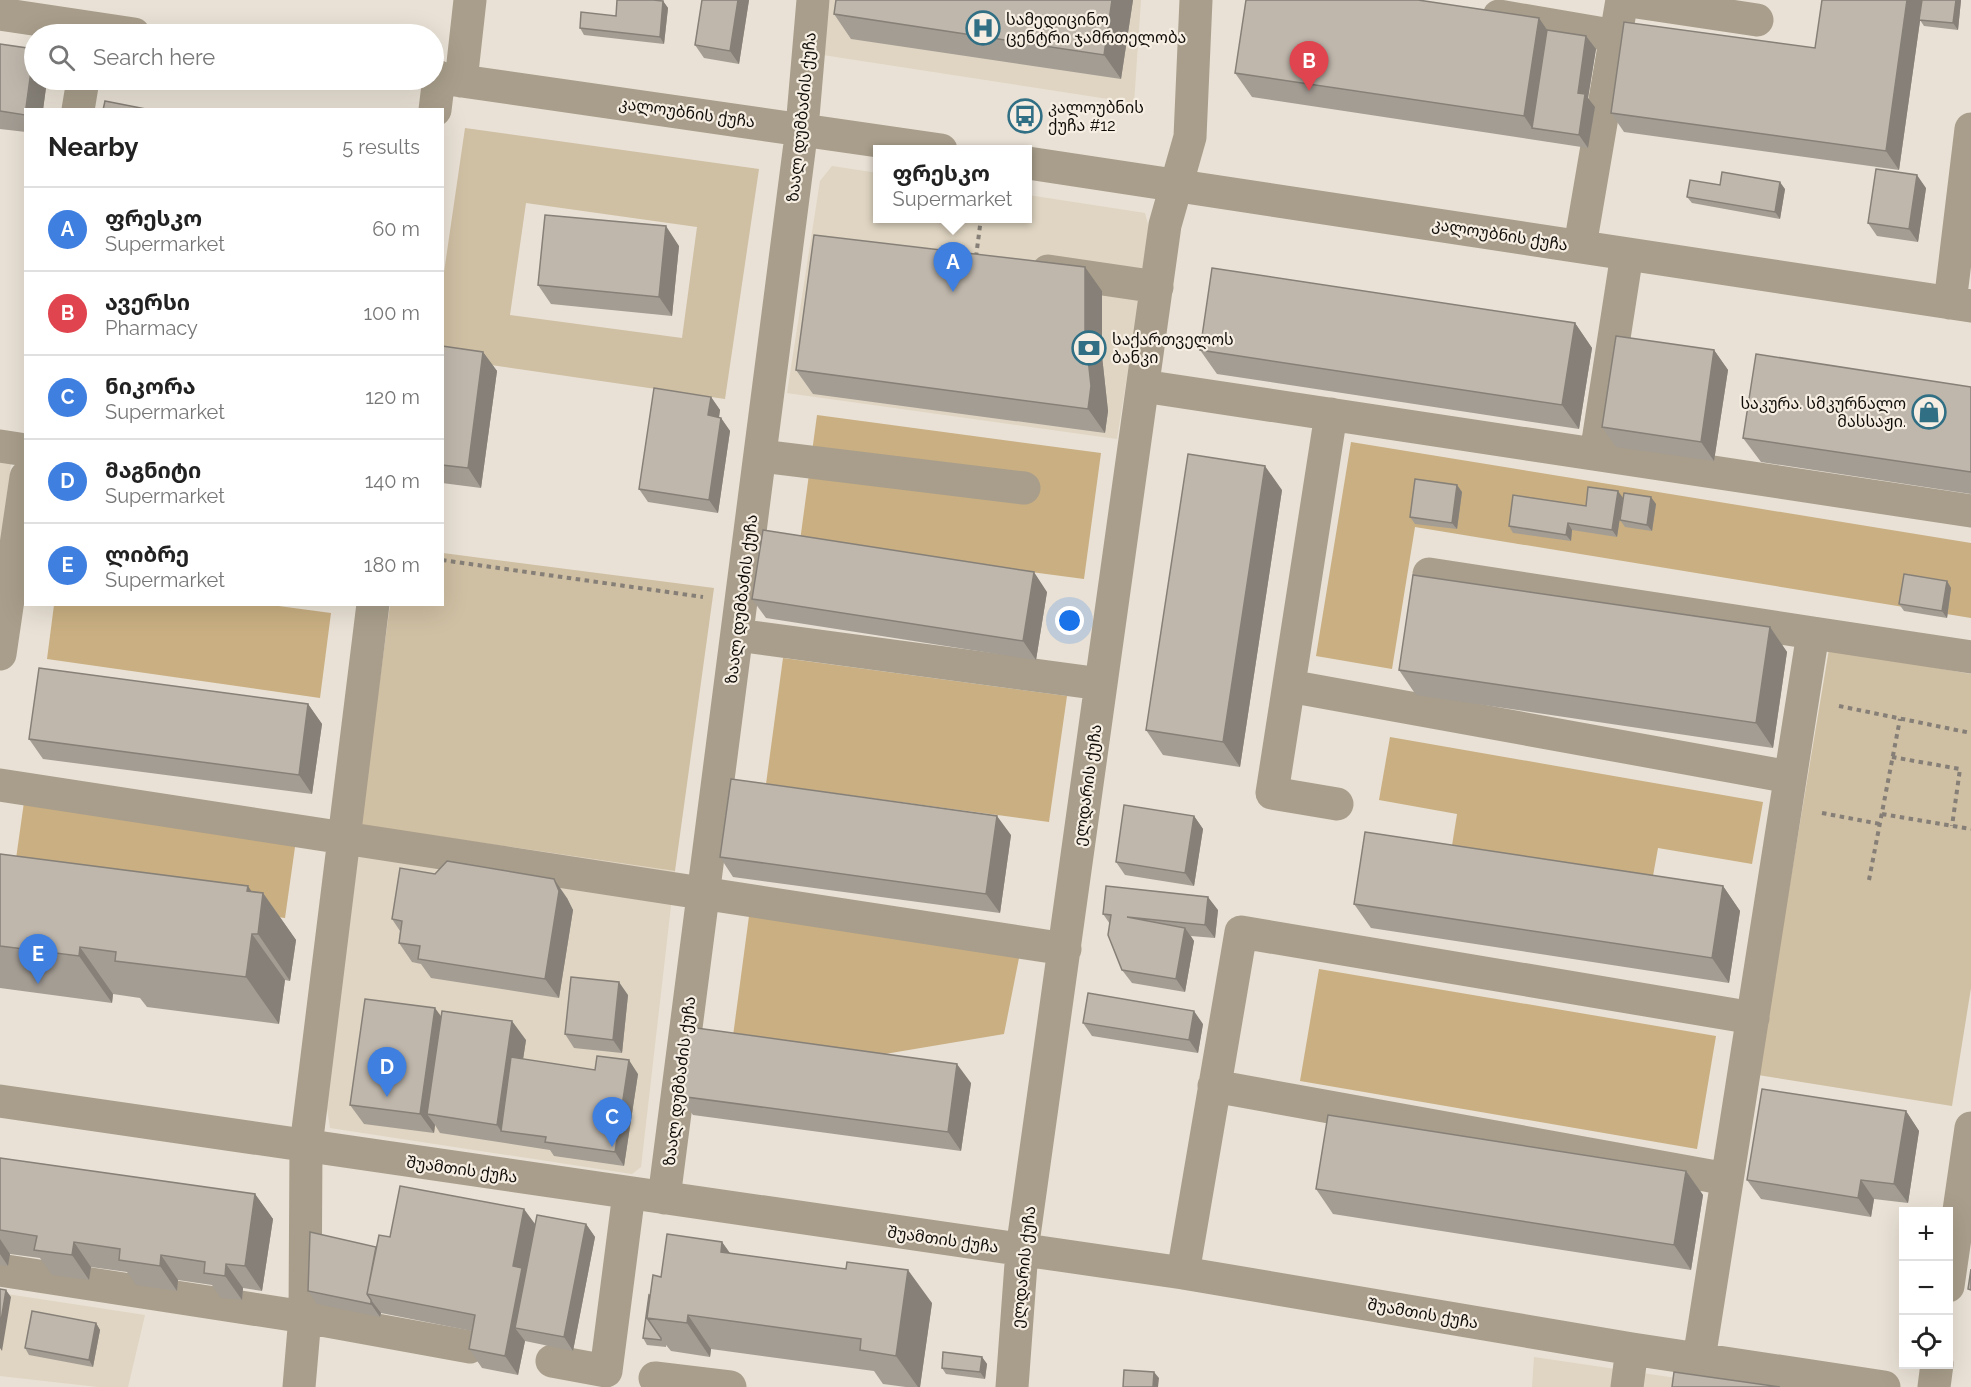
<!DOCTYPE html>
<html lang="en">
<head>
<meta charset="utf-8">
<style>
	body { margin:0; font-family:Raleway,"Noto Sans Georgian",sans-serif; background:#f6f6f6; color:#222 }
	.controls { position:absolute; right:18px; bottom:18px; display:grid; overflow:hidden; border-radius:0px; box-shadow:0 6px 24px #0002 }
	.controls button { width:54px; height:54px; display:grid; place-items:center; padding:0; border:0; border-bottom:2px solid #e0e0e0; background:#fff; color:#222; font:30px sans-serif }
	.you { position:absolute; left:1070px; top:621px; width:21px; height:21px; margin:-15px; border:4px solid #fff; border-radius:50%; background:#1a73e8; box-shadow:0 0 0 9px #1a73e833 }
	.badge { display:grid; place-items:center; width:39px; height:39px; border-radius:50%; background:#0f766e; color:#fff; font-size:20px; font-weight:700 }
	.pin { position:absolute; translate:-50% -50px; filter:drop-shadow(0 2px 3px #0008) }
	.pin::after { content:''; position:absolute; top:32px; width:21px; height:18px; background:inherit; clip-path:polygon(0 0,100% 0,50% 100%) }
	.popup { position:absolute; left:873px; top:145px; width:159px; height:78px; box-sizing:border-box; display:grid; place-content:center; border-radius:0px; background:#fff; filter:drop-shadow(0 2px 4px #0005); font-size:20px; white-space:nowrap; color:#767676 }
	.popup b { font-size:22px; color:#222 }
	.popup::after { content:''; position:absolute; left:50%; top:100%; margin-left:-12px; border:12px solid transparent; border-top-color:#fff }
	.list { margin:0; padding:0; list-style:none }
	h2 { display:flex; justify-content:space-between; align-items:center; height:78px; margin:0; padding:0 24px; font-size:26px }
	h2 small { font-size:20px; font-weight:400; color:#767676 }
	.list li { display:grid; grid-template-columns:39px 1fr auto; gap:18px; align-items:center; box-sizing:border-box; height:84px; padding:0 24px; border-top:2px solid #e0e0e0 }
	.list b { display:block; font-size:22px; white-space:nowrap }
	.list p { margin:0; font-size:20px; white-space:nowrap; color:#767676 }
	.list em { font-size:20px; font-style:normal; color:#767676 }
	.icon { flex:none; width:33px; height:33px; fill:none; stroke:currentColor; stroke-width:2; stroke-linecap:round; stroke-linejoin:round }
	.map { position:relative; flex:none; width:1971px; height:1387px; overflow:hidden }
	.search { position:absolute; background:#fff; box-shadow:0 6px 24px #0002; left:24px; top:24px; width:420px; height:66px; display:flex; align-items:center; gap:15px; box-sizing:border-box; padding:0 21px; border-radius:33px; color:#767676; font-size:22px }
	.panel { position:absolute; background:#fff; box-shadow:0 6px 24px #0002; left:24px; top:108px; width:420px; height:498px; border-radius:0px }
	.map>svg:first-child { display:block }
	.built { fill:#e0d5c2 }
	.green { fill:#cfbfa3; fill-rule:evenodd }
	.forest { fill:#c9af82 }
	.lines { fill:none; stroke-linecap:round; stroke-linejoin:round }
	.path { stroke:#857f77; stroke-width:4; stroke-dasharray:4.5 4.5; stroke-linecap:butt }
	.minor { stroke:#a99e8b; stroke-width:33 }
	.wall { fill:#a49d94 }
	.shaded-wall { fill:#868078 }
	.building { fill:#bfb7ac; stroke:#868078; stroke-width:1.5 }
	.labels { text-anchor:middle; stroke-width:4.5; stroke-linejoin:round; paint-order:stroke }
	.poi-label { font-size:16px; fill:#100d09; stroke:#f6eee2; text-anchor:start }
	.street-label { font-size:16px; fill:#100d09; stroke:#f6eee2 }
</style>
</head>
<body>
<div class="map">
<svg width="1971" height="1387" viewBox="0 0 1971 1387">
	<rect width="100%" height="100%" fill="#e9e1d5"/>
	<path class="built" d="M830,0H1141L1134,103L823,55Z
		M832,166L878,173V218H1028V195L1145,213L1150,232L1117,439L787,393L820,181Z
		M0,454L12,456L0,548Z
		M360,825L675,871L641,1167L632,1174L330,1128L325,1095Z
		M0,1293L145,1315L128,1387H98L0,1376Z
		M1534,1357L1737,1387H1532Z"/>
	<path class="green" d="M465,128L759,169L725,399L443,358V279ZM526,203L697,227L682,338L510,315Z
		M443,553L714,588L675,871L360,825L390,605L442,604Z
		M1829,649L1971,674V988L1952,1106L1758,1075Z"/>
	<path class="forest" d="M817,415L1101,453L1084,579L800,541Z
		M1351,442L1971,543V618L1415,527L1392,669L1316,656Z
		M271,605L331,613L320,698L47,659L54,605Z
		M783,658L1067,696L1049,822L766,784Z
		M1390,737L1763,802L1752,864L1658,848L1651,887L1451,852L1457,814L1379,800Z
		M24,802L296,840L285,918L13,880Z
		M749,916L1019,958L1004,1034L855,1059L733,1036Z
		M1319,969L1716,1036L1697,1149L1300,1081Z"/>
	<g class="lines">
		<path class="path" d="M976,257L981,218
			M442,560L703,597
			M1839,706L1971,733
			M1892,757L1960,769L1952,826
			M1822,813L1880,824
			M1882,814L1971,829
			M1869,880L1900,719"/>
		<path class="minor" d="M1623,0L1757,20
			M0,14L134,34
			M1499,16L1616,36
			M434,77L941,150
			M461,81L470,0
			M78,110L83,80
			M435,110L439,77
			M1028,163L1971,306
			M1580,246L1622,0
			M1048,271L1157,287
			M1950,303L1971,129
			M1143,386L1971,511
			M1331,414L1272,793L1337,804
			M0,446L26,450
			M1596,454L1627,254
			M760,456L1024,488
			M1429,574L1813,633
			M737,635L1101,684
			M0,654L26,477
			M1289,686L1790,777
			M0,785L1065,949
			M1214,1086L1727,1179
			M0,1101L1183,1273L1632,1349L1884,1387
			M664,1198L802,128L813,0
			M0,1270L305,1317L470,1347
			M1183,1273L1241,932L1753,1018
			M1948,1286L1971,1128
			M1699,1359L1813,633L1971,657
			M552,1361L606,1371L629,1193
			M655,1378L730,1387
			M299,1387L305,1317L306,1146L373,604
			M1012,1387L1022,1250L1165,225L1190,137L1196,0
			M1627,1387L1632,1349
			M1934,1387L1937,1364"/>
	</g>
	<path class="wall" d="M702,0H749L739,64L704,58L695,45Z
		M836,0H1133L1121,79L851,39L834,14Z
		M1961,0L1958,30L1924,26L1920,20L1899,170L1624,132L1611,113L1815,48Z
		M663,1L668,8L664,44L584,35L580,28Z
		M1547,30L1596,49L1588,98L1595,107L1588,148L1252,97L1235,73Z
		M0,44L47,80L43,110H26V132L0,129Z
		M1720,185L1785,189L1780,219L1692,203L1687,197Z
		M1926,188L1918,242L1877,236L1868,223Z
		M679,246L672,316L551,304L538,285Z
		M1102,291V356L1108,411L1105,433L813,394L796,370Z
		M1575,323L1592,348L1579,429L1217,374L1200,350Z
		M442,346L483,352L497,371L481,488L442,483Z
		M1714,350L1728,370L1714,461L1616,447L1602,427Z
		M1971,387V494L1761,462L1743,438Z
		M711,397L720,410L719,418H721L730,431L718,513L648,502L639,489Z
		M1457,485L1462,492L1457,529L1415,524L1410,517Z
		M1282,490L1240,767L1163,755L1146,730Z
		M1623,498L1617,537L1572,530L1571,541L1513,533L1509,526Z
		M1656,504L1652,531L1625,527L1620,520Z
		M1947,581L1951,588L1947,618L1904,611L1899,604Z
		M1047,592L1036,660L766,618L752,599Z
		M1770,627L1787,652L1773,748L1416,695L1399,670Z
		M308,704L322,724L312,794L43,759L29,739Z
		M1194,816L1203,829L1194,886L1125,875L1116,862Z
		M1011,835L1000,913L733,877L720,857Z
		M0,854L263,893L296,940L290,981L285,980L279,1024L147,1007L140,998L113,994L112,1003L0,988Z
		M1723,886L1740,911L1729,983L1371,928L1354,904Z
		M567,898L573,910L559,998L431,978L421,964L412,962L399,943L400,931L392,919Z
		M1218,910L1215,938L1191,936L1194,941L1185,992L1132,983L1122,970L1110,924L1103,914Z
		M628,995L622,1053L574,1048L565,1034Z
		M441,1017L526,1040L523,1059L595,1070L638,1074L624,1166L554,1156L550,1150L440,1133L435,1125L434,1133L364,1124L350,1105Z
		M1083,1023L1203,1024L1198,1053L1092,1036Z
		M971,1083L961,1151L693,1115L679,1096Z
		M1906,1111L1919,1131L1908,1203L1874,1199L1871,1217L1761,1199L1747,1180Z
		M0,1158L255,1194L273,1219L262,1291L243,1288L242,1300L221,1298L212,1285L178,1280L177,1291L136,1285L127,1272L91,1267L89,1280L52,1275L40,1258L10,1254L8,1266L0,1265Z
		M1686,1171L1703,1195L1691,1270L1333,1214L1316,1189Z
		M586,1224L595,1237L573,1351L525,1341L518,1375L482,1368L469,1349L472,1331L381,1313L380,1317L317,1304L308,1291L390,1237L535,1225Z
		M722,1242L730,1253L932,1303L920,1387H906L883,1384L874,1371L711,1349L710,1357L671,1351L666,1345V1347L647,1345L643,1338L650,1296L661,1277Z
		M96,1323L100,1330L93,1367L29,1355L25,1348Z
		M982,1357L987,1364L985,1379L946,1374L942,1368Z"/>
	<path class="shaded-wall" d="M738,0H749L739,64L730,51Z
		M1112,0H1133L1121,79L1104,55Z
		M1907,0H1923L1899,170L1886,151Z
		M1956,0H1961L1958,30L1953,23Z
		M663,1L668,8L664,44L660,37Z
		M1539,18L1556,43L1532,128L1524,116Z
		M1586,36L1596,49L1588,98L1595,107L1588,148L1579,135L1578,93Z
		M34,54V80H47L43,110H26Z
		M1917,175L1926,188L1918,242L1909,229Z
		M1780,182L1785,189L1780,219L1775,212Z
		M666,226L679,246L672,316L659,297Z
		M1085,267L1102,291V356L1108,411L1105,433L1088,409L1085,331Z
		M1575,323L1592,348L1579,429L1562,405Z
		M1714,350L1728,370L1714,461L1701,442Z
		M483,352L497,371L481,488L468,468Z
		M711,397L720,410L717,429L708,415Z
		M721,418L730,431L718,513L709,500Z
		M1265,466L1282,490L1240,767L1223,742Z
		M1457,485L1462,492L1457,529L1452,523Z
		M1618,491L1623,498L1617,537L1612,530Z
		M1651,497L1656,504L1652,531L1647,525Z
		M1568,523L1572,530L1571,541L1566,535Z
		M1034,572L1047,592L1036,660L1023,641Z
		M1947,581L1951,588L1947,618L1942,611Z
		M1770,627L1787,652L1773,748L1756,723Z
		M308,704L322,724L312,794L299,775Z
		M997,816L1011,835L1000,913L986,894Z
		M1194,816L1203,829L1194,886L1185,873Z
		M554,879L567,898L573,910L559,998L545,979Z
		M248,886L261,906L263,893L296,940L290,981L258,934L247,891Z
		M1723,886L1740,911L1729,983L1712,958Z
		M1208,897L1218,910L1215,938L1205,925Z
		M1185,928L1194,941L1185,992L1176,979Z
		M252,934L285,980L279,1024L246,977Z
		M80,947L113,994L112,1003L79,956Z
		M619,982L628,995L622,1053L613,1040Z
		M435,1008L449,1027L427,1114L435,1125L434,1133L420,1114Z
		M1194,1011L1203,1024L1198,1053L1189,1040Z
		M512,1021L526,1040L512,1132L501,1131L497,1125Z
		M629,1060L638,1074L624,1166L615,1152Z
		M957,1064L971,1083L961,1151L948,1132Z
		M1906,1111L1919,1131L1908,1203L1894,1184Z
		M1686,1171L1703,1195L1691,1270L1674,1245Z
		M1861,1180L1874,1199L1871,1217L1858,1198Z
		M255,1194L273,1219L262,1291L245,1266Z
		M524,1209L538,1228L515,1328L525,1341L518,1375L505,1356L513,1266Z
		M586,1224L595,1237L573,1351L564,1337Z
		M0,1239L10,1254L8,1266L0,1254Z
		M74,1242L91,1267L89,1280L72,1255Z
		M722,1242L745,1275L721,1252Z
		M161,1255L178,1280L177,1291L160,1266Z
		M226,1264L243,1288L242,1300L225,1276Z
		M908,1270L932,1303L920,1387H918L896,1356Z
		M6,1290L11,1297L2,1351L0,1348V1327Z
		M371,1300L381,1313L380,1317L371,1304Z
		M688,1315L711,1349L710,1357L687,1323Z
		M96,1323L100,1330L93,1367L89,1360Z
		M982,1357L987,1364L985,1379L980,1372Z
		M1154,1372L1159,1378L1158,1387H1153Z"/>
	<path class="building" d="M617,0H653L663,1L660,37L580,28L581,12L616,16Z
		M702,0H738L730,51L695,45Z
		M836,0H1112L1104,55L834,14Z
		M1246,0H1418L1539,18L1524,116L1235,73Z
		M1822,0H1907L1886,151L1611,113L1624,22L1815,48Z
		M1922,0H1956L1953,23L1919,20Z
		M1547,30L1586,36L1578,93L1585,94L1579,135L1532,128Z
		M0,44L34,49L25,115L0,111Z
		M105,101L151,110H103Z
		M1876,169L1917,175L1909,229L1868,223Z
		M1722,172L1780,182L1775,212L1687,197L1690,180L1720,185Z
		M545,215L666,226L659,297L538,285Z
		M814,235L1085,267V331L1091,386L1088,409L796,370Z
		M1212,268L1575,323L1562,405L1200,350Z
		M1616,336L1714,350L1701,442L1602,427Z
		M442,346L483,352L468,468L442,465Z
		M1756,354L1971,387V472L1743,438Z
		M654,388L711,397L708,415L721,418L709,500L639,489Z
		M1188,454L1265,466L1223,742L1146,730Z
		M1415,479L1457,485L1452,523L1410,517Z
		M1588,487L1618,491L1612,530L1568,523L1566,535L1509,526L1513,495L1586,506Z
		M1624,493L1651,497L1647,525L1620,520Z
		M763,530L1034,572L1023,641L752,599Z
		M1904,574L1947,581L1942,611L1899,604Z
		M1413,575L1770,627L1756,723L1399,670Z
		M39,668L308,704L299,775L29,739Z
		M731,779L997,816L986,894L720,857Z
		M1124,805L1194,816L1185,873L1116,862Z
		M1365,832L1723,886L1712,958L1354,904Z
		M0,854L248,886L247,891L263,893L258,934H252L246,977L115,961L116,952L80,947L79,956L0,946Z
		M447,861L554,879L559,891L545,979L418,959L420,946L399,943L402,921L392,919L400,868L435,874Z
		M1106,886L1208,897L1205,925L1127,917L1185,928L1176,979L1122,970L1108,935L1111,915L1103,914Z
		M571,977L619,982L613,1040L565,1034Z
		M1088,993L1194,1011L1189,1040L1083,1023Z
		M365,999L435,1008L420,1114L350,1105Z
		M442,1011L512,1021L497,1125L427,1114Z
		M689,1027L957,1064L948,1132L679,1096Z
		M597,1056L629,1060L615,1152L545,1142L546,1137L501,1131L511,1057L595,1070Z
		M1762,1089L1906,1111L1894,1184L1861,1180L1858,1198L1747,1180Z
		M1328,1115L1686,1171L1674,1245L1316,1189Z
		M0,1158L255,1194L245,1266L226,1264L225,1276L204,1273L205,1262L161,1255L160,1266L119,1260L120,1249L74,1242L72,1255L34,1250L37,1236L0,1230Z
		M400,1186L524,1209L513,1266L522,1268L505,1356L469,1349L475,1315L367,1294L379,1235L390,1237Z
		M537,1215L586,1224L564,1337L515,1328Z
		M310,1232L376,1247L367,1294L371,1300V1304L308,1291Z
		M667,1234L722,1242L721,1252L846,1269L847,1262L908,1270L896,1356L860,1350L861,1339L688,1315L687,1323L647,1318L653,1275L661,1277Z
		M1971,1269V1290L1968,1289Z
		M0,1289L6,1290L0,1327Z
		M649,1295L650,1296L647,1318L661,1338V1340L643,1338Z
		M32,1311L96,1323L89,1360L25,1348Z
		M943,1352L982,1357L980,1372L942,1368Z
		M1124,1370L1154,1372L1153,1387H1123Z
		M1674,1372L1780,1387H1672Z"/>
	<defs>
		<symbol id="hospital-ring" viewBox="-11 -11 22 22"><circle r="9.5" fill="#f6eee2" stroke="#316f85" stroke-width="1.5"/><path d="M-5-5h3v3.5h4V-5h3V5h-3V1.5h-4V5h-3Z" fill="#316f85"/></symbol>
		<symbol id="bus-ring" viewBox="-11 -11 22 22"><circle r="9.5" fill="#f6eee2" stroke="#316f85" stroke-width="1.5"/><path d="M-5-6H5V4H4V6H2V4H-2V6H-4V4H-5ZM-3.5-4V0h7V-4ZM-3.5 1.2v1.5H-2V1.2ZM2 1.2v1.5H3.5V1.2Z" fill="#316f85"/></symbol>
		<symbol id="bank-ring" viewBox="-11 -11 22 22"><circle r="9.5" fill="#f6eee2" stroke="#316f85" stroke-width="1.5"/><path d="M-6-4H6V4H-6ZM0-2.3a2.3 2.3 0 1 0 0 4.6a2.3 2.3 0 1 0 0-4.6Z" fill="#316f85"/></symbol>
		<symbol id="shop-ring" viewBox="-11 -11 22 22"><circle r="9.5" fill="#f6eee2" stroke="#316f85" stroke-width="1.5"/><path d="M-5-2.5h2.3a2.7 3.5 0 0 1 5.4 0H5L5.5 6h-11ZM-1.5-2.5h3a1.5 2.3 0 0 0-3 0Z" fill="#316f85"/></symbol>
	</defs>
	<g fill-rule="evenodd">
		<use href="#hospital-ring" x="964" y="9" width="38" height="38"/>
		<use href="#bus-ring" x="1006" y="97" width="38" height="38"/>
		<use href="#bank-ring" x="1070" y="329" width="38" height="38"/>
		<use href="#shop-ring" x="1910" y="393" width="38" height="38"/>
	</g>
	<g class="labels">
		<g class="poi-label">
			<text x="1006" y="25">სამედიცინო<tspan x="1006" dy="18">ცენტრი ჯამრთელობა</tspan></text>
			<text x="1048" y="113">კალოუბნის<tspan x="1048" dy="18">ქუჩა #12</tspan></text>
			<text x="1112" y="345">საქართველოს<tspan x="1112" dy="18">ბანკი</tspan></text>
			<text x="1906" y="409" text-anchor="end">საკურა. სმკურნალო<tspan x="1906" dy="18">მასსაჟი.</tspan></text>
		</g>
		<g class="street-label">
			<text transform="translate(687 112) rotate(8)" y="6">კალოუბნის ქუჩა</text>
			<text transform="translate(801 117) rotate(-84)" y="6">ზაალ დუმბაძის ქუჩა</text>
			<text transform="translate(1500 234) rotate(9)" y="6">კალოუბნის ქუჩა</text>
			<text transform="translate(741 599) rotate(-83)" y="6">ზაალ დუმბაძის ქუჩა</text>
			<text transform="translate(1087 785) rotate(-82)" y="6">ელდარის ქუჩა</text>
			<text transform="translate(679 1081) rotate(-83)" y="6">ზაალ დუმბაძის ქუჩა</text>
			<text transform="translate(462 1169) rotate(8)" y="6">შუამთის ქუჩა</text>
			<text transform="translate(943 1239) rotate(8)" y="6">შუამთის ქუჩა</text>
			<text transform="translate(1023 1267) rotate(-84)" y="6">ელდარის ქუჩა</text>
			<text transform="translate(1423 1313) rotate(10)" y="6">შუამთის ქუჩა</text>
		</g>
	</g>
</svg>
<div class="controls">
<button>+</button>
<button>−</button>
<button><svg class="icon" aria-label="locate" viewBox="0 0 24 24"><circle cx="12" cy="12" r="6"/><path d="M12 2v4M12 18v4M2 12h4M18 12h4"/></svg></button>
</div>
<div class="you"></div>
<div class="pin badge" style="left:953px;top:292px;background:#3f7fe0">A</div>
<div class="popup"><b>ფრესკო</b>Supermarket</div>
<div class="pin badge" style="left:1309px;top:91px;background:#e0444e">B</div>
<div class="pin badge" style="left:612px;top:1147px;background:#3f7fe0">C</div>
<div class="pin badge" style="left:387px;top:1097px;background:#3f7fe0">D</div>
<div class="pin badge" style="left:38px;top:984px;background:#3f7fe0">E</div>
<div class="search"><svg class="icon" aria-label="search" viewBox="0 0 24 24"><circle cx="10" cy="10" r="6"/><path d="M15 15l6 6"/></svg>Search here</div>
<section class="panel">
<h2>Nearby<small>5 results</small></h2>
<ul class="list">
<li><span class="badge" style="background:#3f7fe0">A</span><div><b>ფრესკო</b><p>Supermarket</p></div><em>60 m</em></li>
<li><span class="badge" style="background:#e0444e">B</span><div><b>ავერსი</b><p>Pharmacy</p></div><em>100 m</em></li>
<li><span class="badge" style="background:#3f7fe0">C</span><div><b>ნიკორა</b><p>Supermarket</p></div><em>120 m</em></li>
<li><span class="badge" style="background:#3f7fe0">D</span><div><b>მაგნიტი</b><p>Supermarket</p></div><em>140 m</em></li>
<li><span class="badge" style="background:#3f7fe0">E</span><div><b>ლიბრე</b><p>Supermarket</p></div><em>180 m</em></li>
</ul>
</section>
</div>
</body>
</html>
